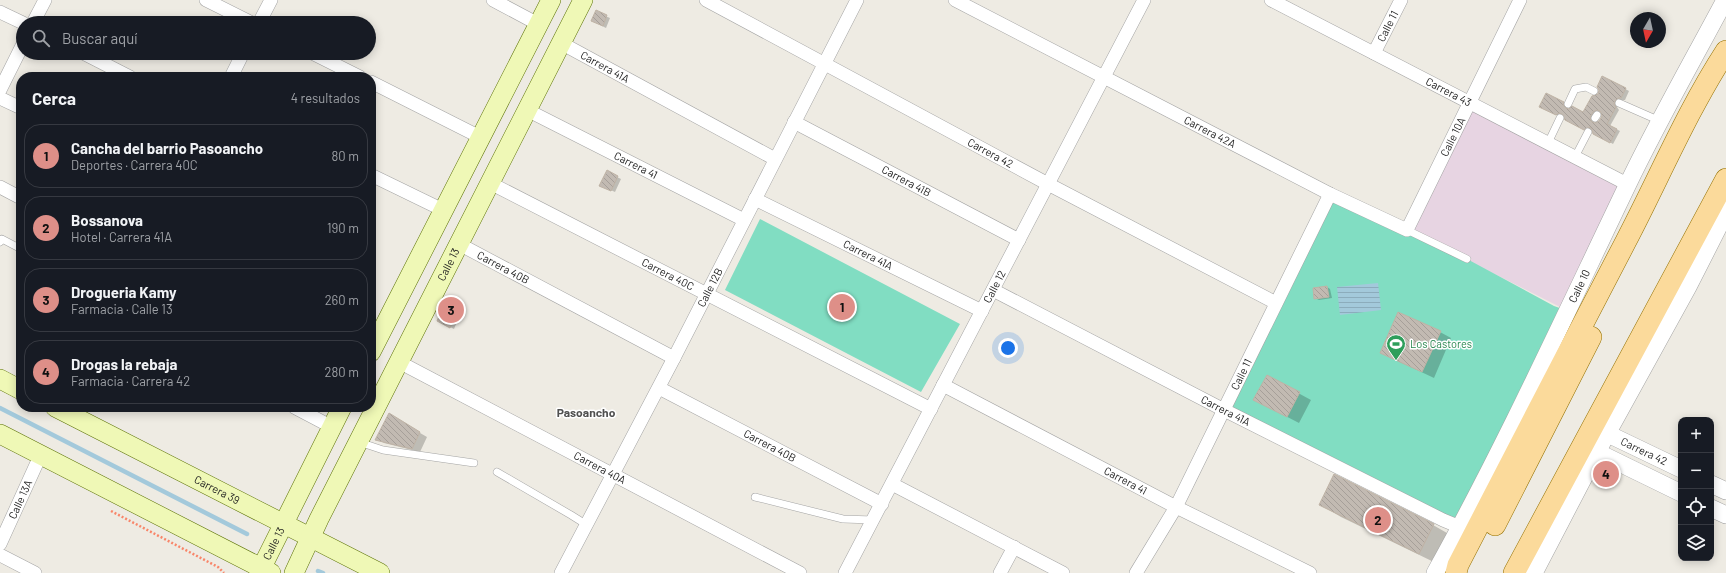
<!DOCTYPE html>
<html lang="es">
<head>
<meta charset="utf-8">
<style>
	body { margin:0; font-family:Barlow,sans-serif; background:#242831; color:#f1f3f6 }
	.controls { position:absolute; right:12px; bottom:12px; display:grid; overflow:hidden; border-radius:8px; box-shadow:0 2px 10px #0003 }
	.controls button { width:36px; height:36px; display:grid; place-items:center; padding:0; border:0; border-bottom:1px solid #363941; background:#171b24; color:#f1f3f6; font:20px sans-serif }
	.compass { position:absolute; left:1630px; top:12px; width:36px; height:36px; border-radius:50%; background:#171b24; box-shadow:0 2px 10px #0003; rotate:189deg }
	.you { position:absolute; left:1008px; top:348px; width:14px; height:14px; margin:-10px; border:3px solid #fff; border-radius:50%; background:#1a73e8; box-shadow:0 0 0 6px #1a73e833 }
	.badge { display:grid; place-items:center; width:26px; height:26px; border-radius:50%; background:#de8f88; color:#111; font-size:13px; font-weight:700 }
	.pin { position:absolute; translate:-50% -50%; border:2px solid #fff; box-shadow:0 1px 4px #0006 }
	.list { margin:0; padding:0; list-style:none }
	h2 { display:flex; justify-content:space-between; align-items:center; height:52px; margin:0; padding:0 16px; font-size:17px }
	h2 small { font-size:13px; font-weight:400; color:#9ea1a6 }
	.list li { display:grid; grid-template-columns:26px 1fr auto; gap:12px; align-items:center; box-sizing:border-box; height:64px; margin:0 8px 8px; padding:0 8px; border:1px solid #363941; border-radius:16px }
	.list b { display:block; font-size:15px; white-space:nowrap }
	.list p { margin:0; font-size:13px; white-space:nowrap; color:#9ea1a6 }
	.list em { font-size:13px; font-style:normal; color:#9ea1a6 }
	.icon { flex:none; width:22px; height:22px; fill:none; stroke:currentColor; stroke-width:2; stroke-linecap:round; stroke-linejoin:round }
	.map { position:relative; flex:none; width:1726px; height:573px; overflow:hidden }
	.search { position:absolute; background:#171b24; box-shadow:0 2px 10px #0003; left:16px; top:16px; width:360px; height:44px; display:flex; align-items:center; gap:10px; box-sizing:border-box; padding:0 14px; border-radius:22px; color:#9ea1a6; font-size:15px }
	.panel { position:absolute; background:#171b24; box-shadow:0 2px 10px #0003; left:16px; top:72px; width:360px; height:340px; border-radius:16px }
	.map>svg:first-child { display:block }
	.industrial { fill:#e7d4e2 }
	.pitch { fill:#81ddc2 }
	.water { fill:url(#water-rules) }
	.shadow { fill:#0003; fill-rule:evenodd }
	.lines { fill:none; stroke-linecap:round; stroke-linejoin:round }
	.stream { stroke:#a3c9db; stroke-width:4.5 }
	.building { fill:url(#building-back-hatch); stroke:#bfb3a5; fill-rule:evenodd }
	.service-casing { stroke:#a4a4a4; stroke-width:8 }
	.minor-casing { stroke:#a4a4a4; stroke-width:14 }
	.tertiary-casing { stroke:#a4a4a4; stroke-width:18 }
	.secondary-casing { stroke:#5c7206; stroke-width:20 }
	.primary-casing { stroke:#947102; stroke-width:22 }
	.path { stroke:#f8866a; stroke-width:2.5; stroke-dasharray:2 2; stroke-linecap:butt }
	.service { stroke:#fff; stroke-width:7 }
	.minor { stroke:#fff; stroke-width:13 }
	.tertiary { stroke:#fff; stroke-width:17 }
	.secondary { stroke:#eff8b6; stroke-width:19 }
	.primary { stroke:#fbda9b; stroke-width:21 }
	.labels { text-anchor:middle; stroke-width:3; stroke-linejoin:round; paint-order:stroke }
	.street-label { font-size:11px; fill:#1d1d1d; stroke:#fff }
	.leisure-label { font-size:11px; fill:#27864d; stroke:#fff; text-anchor:start }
	.neighbourhood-label { font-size:12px; font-weight:bold; fill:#505050; stroke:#fff }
</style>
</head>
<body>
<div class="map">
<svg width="1726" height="573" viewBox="0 0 1726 573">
	<defs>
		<pattern id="water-rules" width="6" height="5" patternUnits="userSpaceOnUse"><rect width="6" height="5" fill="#a3c9db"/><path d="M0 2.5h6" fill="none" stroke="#8cacbc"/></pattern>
		<pattern id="building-back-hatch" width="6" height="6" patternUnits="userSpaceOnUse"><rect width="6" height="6" fill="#c2bab2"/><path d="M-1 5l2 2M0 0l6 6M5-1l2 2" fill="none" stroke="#a69f99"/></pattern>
	</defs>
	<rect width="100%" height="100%" fill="#eeebe3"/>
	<path class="industrial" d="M1470,103L1627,184L1568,311L1407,230Z"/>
	<path class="pitch" d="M1330,194L1467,259L1554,306L1568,311L1460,527L1224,410Z
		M760,219L960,324L921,392L725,290Z"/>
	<path class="water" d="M1378,283L1381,310L1340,315L1337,287Z"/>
	<path class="shadow" d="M596,12L610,18L606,28L596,23Z
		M1603,77L1629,91L1625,100H1622L1618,103L1617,107L1619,110L1610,126L1620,131L1613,144L1594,133L1593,129L1588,131L1569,121L1564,114L1560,117L1540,106L1546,94L1567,105V109L1584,113L1599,94ZM1601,111L1603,115L1600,122L1594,123V117Z
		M607,172L621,179L615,192L604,187Z
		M1327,287L1330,289L1332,298L1319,300L1315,298Z
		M446,303L464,311L460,320L458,319L454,329L442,323Z
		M1440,332L1451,338L1434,378L1381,353Z
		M1267,376L1311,400L1299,423L1266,406Z
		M389,415L427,437L420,452L384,443L377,439Z
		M1321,505L1433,525L1454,537L1440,565L1341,517Z"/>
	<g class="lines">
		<path class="stream" d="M0,408L247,534
			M318,571L323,573"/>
	</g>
	<path class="building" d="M596,10L607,15L603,26L591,21Z
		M1602,76L1626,88L1621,98H1618L1615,101L1614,104L1616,107L1607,124L1617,129L1610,143L1593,134L1592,130L1590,127L1584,130L1565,120L1562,114L1559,113L1556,115L1539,107L1546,93L1564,102L1563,105L1566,108L1569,109L1572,106L1583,112L1592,96L1598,94L1599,90L1597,87ZM1597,110L1600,111L1602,116L1599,121L1594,123L1591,121L1590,117L1593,112Z
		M607,170L618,176L611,191L599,186Z
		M1327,286L1329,297L1314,299L1313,288Z
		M446,301L461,309L456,319L454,318L450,328L437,321Z
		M1398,312L1441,331L1422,372L1380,353Z
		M1267,375L1300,392L1287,417L1253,400Z
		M389,413L420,432L412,449L375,440Z
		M1334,474L1434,524L1419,554L1319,505Z"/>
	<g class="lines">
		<defs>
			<path id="service" d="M1619,103L1660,121
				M1568,104L1575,89L1586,87L1594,91
				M1595,118L1597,115
				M1548,143L1560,118
				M1575,157L1588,132
				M1407,230L1467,259
				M0,242L2,239L21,249
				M359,442L383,450L474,463
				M497,472L571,515L587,525
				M755,497L843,519L873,520"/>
			<g id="minor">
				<path d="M206,0L252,23"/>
				<path d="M493,0L538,24"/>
				<path id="s1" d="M706,0L1048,184L1276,303"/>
				<path id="s2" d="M955,0L1330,194L1407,230L1520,0"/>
				<path id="s3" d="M1271,0L1627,184"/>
				<path d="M0,12L23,23"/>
				<path d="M33,23L45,0"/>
				<path d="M259,23L271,0"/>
				<path id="s4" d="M561,43L775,159"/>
				<path d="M83,53L130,77"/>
				<path d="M312,53L360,77"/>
				<path id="s5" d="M1374,53L1401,0"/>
				<path d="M231,77L243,53"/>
				<path d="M371,82L480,137"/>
				<path d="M0,90L23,44"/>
				<path d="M0,98L21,108"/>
				<path id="s6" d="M527,110L744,220"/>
				<path id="s7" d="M794,122L1019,240"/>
				<path d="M371,175L443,210"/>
				<path id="s8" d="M490,183L931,409"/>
				<path d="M0,187L21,198"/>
				<path id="s9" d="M755,199L982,311"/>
				<path id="s10" d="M459,244L674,358"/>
				<path id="s11" d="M993,290L1224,410L1443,520L1460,527"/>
				<path id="s12" d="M399,362L800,573"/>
				<path id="s13" d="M943,385L1176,507L1310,573"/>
				<path id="s14" d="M659,388L882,504"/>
				<path d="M294,407L332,427"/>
				<path d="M892,484L1063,573"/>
				<path id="s15" d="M0,544L41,454"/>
				<path d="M0,555L35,573"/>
				<path id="s16" d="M561,573L674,358L857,0"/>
				<path id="s17" d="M845,573L1144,0"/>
				<path d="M1000,573L1014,547"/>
				<path id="s18" d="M1136,573L1176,507L1330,194"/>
			</g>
			<g id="tertiary">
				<path id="s19" d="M1608,434L1681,469"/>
				<path d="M1597,452L1681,493"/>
				<path d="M1711,484L1726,491"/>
				<path d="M1711,508L1726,515"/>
				<path id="s20" d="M1435,573C1505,447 1565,315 1627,186C1657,123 1692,62 1725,0"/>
				<path d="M1534,573L1597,452L1688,287L1718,228L1726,197"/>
			</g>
			<g id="secondary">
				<path d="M371,352L551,0"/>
				<path d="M0,379L21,390"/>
				<path id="s21" d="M55,407L380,573"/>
				<path d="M0,434L271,573"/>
				<path id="s22" d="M259,573L342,407"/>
				<path id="s23" d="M294,573L319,519L583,0"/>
			</g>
			<path id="primary" d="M1495,525L1591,337
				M1456,573L1458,565C1513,457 1570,349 1626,241C1659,178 1687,111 1726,51
				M1514,573L1726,179"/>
		</defs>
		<use href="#service" class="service-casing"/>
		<use href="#minor" class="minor-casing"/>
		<use href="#tertiary" class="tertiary-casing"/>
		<use href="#secondary" class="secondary-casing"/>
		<use href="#primary" class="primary-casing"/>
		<path class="path" d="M111,511L218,567L224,573"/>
		<use href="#service" class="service"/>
		<use href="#minor" class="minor"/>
		<use href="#tertiary" class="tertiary"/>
		<use href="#secondary" class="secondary"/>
		<use href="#primary" class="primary"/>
	</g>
	<defs>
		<symbol id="stadium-pin" viewBox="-11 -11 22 30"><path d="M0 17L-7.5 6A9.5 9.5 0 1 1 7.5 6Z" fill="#2e9e5b" stroke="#fff"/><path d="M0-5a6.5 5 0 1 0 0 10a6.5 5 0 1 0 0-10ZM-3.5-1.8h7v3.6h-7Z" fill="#fff"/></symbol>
	</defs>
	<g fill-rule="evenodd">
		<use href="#stadium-pin" x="1385" y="333" width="22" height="30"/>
	</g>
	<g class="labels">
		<g class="street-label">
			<text dy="4" stroke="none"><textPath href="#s5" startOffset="30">Calle 11</textPath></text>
			<text dy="4" stroke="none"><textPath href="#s4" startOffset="50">Carrera 41A</textPath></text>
			<text dy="4" stroke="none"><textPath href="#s3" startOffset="200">Carrera 43</textPath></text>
			<text dy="4" stroke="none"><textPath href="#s2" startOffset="287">Carrera 42A</textPath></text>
			<text dy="4" stroke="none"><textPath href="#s2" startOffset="611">Calle 10A</textPath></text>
			<text dy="4" stroke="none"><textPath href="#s1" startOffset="323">Carrera 42</textPath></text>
			<text dy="4" stroke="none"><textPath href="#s6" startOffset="122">Carrera 41</textPath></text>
			<text dy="4" stroke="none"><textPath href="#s7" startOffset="127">Carrera 41B</textPath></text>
			<text dy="4" stroke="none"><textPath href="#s9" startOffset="126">Carrera 41A</textPath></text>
			<text dy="4" stroke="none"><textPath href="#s23" startOffset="345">Calle 13</textPath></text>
			<text dy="4" stroke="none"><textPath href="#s10" startOffset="50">Carrera 40B</textPath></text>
			<text dy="4" stroke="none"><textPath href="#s8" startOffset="200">Carrera 40C</textPath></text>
			<text dy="4" stroke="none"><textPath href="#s20" startOffset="321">Calle 10</textPath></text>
			<text dy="4" stroke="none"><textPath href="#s16" startOffset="322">Calle 12B</textPath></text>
			<text dy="4" stroke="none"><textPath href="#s17" startOffset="323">Calle 12</textPath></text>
			<text dy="4" stroke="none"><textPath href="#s18" startOffset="225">Calle 11</textPath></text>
			<text dy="4" stroke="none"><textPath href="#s11" startOffset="262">Carrera 41A</textPath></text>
			<text dy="4" stroke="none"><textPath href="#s14" startOffset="125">Carrera 40B</textPath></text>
			<text dy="4" stroke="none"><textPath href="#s19" startOffset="40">Carrera 42</textPath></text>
			<text dy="4" stroke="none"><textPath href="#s12" startOffset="227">Carrera 40A</textPath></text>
			<text dy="4" stroke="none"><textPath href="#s13" startOffset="206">Carrera 41</textPath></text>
			<text dy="4" stroke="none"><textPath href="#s21" startOffset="182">Carrera 39</textPath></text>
			<text dy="4" stroke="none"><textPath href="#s15" startOffset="49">Calle 13A</textPath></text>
			<text dy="4" stroke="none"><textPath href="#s22" startOffset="33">Calle 13</textPath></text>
		</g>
		<g class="leisure-label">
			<text x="1410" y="348">Los Castores</text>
		</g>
		<g class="neighbourhood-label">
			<text x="586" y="417">Pasoancho</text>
		</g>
	</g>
</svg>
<div class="controls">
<button>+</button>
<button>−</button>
<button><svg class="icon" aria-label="locate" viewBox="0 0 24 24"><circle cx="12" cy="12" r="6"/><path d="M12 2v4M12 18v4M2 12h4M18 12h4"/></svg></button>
<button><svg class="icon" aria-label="layers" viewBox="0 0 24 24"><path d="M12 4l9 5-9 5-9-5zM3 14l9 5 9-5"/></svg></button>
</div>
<svg class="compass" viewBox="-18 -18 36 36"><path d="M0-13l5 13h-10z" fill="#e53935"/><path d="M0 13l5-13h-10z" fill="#9ea1a6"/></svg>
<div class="you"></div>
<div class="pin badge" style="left:842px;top:307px">1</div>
<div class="pin badge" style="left:1378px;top:520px">2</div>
<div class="pin badge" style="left:451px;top:310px">3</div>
<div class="pin badge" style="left:1606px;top:474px">4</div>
<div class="search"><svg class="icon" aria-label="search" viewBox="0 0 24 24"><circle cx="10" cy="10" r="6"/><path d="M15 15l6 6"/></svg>Buscar aquí</div>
<section class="panel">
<h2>Cerca<small>4 resultados</small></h2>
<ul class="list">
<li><span class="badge">1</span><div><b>Cancha del barrio Pasoancho</b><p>Deportes · Carrera 40C</p></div><em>80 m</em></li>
<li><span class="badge">2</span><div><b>Bossanova</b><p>Hotel · Carrera 41A</p></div><em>190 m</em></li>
<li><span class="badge">3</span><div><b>Drogueria Kamy</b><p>Farmacia · Calle 13</p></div><em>260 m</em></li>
<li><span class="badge">4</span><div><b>Drogas la rebaja</b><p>Farmacia · Carrera 42</p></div><em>280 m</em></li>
</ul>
</section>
</div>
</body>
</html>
